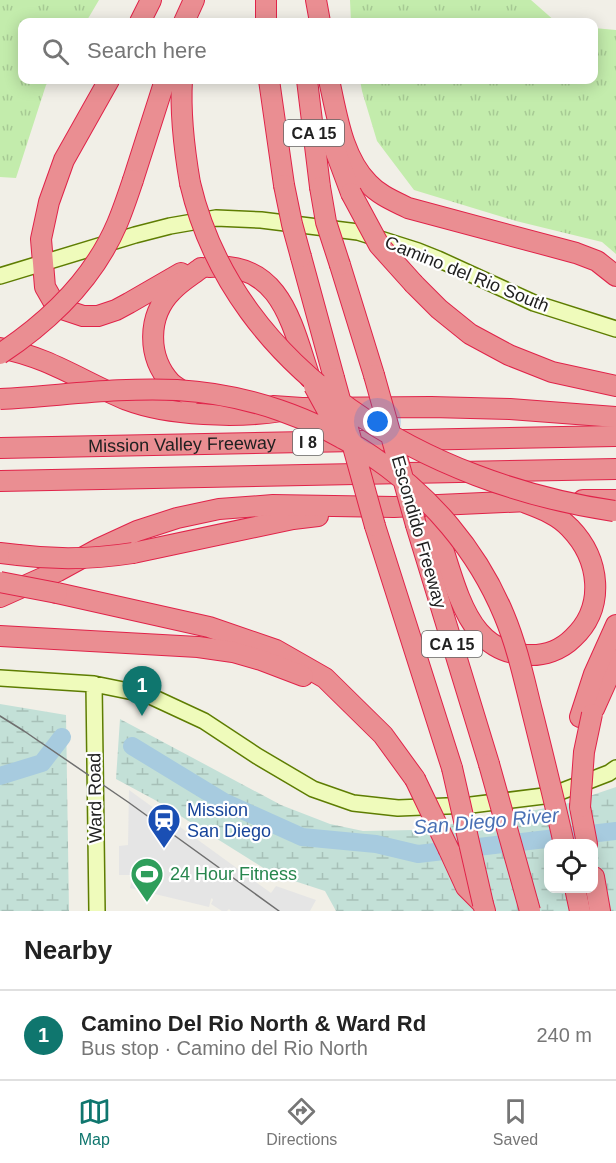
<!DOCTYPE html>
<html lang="en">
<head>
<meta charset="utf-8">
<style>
	body { margin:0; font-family:Arial,sans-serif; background:#f2f2f2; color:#222 }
	.controls { position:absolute; right:18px; bottom:18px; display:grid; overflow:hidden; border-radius:12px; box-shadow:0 3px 15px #0003 }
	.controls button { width:54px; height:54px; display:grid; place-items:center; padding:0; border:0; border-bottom:2px solid #e0e0e0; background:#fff; color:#222; font:30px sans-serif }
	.you { position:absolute; left:378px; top:422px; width:21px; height:21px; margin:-15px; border:4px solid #fff; border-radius:50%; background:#1a73e8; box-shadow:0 0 0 9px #1a73e833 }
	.badge { display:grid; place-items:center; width:39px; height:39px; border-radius:50%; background:#0f766e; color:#fff; font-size:20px; font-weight:700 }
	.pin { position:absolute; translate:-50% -50px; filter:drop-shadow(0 2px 3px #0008) }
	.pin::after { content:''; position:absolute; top:32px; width:21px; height:18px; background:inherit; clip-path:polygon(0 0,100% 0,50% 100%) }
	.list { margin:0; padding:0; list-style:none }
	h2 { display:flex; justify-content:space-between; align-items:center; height:78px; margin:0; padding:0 24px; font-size:26px }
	h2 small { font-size:20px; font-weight:400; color:#767676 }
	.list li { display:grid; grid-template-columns:39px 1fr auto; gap:18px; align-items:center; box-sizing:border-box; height:90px; padding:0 24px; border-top:2px solid #e0e0e0 }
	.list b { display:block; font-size:22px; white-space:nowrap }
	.list p { margin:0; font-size:20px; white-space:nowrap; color:#767676 }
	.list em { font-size:20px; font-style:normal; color:#767676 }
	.icon { flex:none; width:33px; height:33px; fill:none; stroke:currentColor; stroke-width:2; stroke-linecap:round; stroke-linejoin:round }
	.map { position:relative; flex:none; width:616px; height:911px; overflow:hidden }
	.search { position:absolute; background:#fff; box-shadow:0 3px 15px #0003; left:18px; right:18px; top:18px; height:66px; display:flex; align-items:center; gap:15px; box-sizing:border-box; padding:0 21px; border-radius:12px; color:#767676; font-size:22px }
	.sheet { height:168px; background:#fff }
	nav { display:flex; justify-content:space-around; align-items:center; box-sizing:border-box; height:84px; border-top:2px solid #e0e0e0; background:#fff; font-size:16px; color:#767676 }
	nav a { display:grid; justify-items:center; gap:3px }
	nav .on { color:#0f766e }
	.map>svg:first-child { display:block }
	.grass { fill:url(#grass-tufts) }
	.wetland { fill:url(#wetland-marsh); fill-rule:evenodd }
	.parking { fill:#e5e5e5 }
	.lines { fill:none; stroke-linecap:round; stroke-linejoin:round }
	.river { stroke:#a7cbdf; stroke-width:18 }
	.secondary-casing { stroke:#5e7d02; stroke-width:18 }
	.highway-casing { stroke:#e02349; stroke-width:22 }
	.secondary { stroke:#effbbb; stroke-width:15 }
	.highway { stroke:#ea8e92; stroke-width:20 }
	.tram { stroke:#6f6f6f; stroke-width:1.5 }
	.highway-bridge-casing { stroke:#e02349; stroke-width:22; stroke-linecap:butt }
	.highway-bridge { stroke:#ea8e92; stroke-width:20 }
	.labels { text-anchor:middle; stroke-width:4.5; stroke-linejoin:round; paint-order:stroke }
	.shield { fill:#fff; stroke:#646464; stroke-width:1.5 }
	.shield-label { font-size:16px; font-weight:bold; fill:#212121 }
	.street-label { font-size:18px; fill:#212121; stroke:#fff }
	.transit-label { font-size:18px; fill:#164399; stroke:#fff; text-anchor:start }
	.leisure-label { font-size:18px; fill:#27864d; stroke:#fff; text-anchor:start }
	.water-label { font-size:20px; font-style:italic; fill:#4970b4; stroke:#fff }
</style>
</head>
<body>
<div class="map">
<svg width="616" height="911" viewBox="0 0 616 911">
	<defs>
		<pattern id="grass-tufts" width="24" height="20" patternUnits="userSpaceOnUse" patternTransform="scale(1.5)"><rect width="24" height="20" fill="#c3ecac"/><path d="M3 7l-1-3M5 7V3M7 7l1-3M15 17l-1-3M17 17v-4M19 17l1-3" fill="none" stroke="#a7ca94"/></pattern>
		<pattern id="wetland-marsh" width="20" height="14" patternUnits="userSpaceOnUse" patternTransform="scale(1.5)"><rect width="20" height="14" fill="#c3e0d7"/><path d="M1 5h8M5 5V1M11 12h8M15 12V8" fill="none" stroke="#a7c0b8"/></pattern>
	</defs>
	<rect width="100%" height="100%" fill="#f1efe7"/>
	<path class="grass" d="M0,0H99L86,22H22V80H50L46,85L16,178L0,177Z
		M350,0H531L556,22H351Z
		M594,28L616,30V254L602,242L516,221L414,190L377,141L362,91L360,80H594Z"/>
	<path class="wetland" d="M0,704L66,715L69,911H0Z
		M120,719L281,805L330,824L363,831L415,830L531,811L569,803L616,787V911H336L325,891L273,874L155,800L116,779ZM548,844H594V888H548Z"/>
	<path class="parking" d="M129,790L271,893L276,886L316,900L310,911H231L229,909L227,911H222L211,904L213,900L212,898L211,899L209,907L130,888L132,880L130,875H119V846L128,845Z"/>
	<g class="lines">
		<path class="river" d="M132,746L224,802L302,837L376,844L418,854L616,831
			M0,776L42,763L62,737"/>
		<defs>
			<path id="secondary" d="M0,276L135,235L170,226L216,218L261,220L358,232L418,251L438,259L534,303L616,329
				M0,678L94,684L148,695L204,721L257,756L313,789L353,803L398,808L471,805L552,795L609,773L616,768
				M94,684L97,911"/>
			<g id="highway">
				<path d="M316,0L320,22"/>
				<path d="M140,22L151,0"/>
				<path d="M184,22L194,0"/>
				<path d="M266,22V0"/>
				<path d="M109,80L64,160L49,202L41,239L45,287L53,301L65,310L83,316H98L116,310L129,303L181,273"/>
				<path d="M182,80C180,114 184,148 190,183"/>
				<path d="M269,80L284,185"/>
				<path d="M307,80L320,187"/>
				<path d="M329,80C337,115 342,156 368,183C379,195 394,201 408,208L576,253L597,261L616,276"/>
				<path d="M332,142L351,193"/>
				<path d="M133,180L165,80"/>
				<path d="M301,257L334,378"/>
				<path d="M340,265L374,375"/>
				<path d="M209,267C281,260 292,325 310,378"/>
				<path d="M414,284L439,309L470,334L509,355L552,372L616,386"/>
				<path d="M0,348C49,357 83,382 127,400C169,416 238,418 282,411"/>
				<path d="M190,396C184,392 177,388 171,383C147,357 147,316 172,291C180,282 192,275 201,268"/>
				<path d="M273,406L302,408L431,407L510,409L616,417"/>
				<path id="s1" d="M0,448L616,436"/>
				<path d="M0,481L616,469"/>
				<path d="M583,500H616"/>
				<path d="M434,522C447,556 456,605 479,632C491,646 508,654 527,655C544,656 561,650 573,638C606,607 600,559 570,528C558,515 542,509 526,503"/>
				<path d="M416,525L489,764"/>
				<path d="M375,526L452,768"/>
				<path d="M0,553L18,555"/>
				<path d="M133,553L293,519L318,516"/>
				<path d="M57,593L209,627L276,650L325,678L383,735L415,779"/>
				<path d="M0,597L58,571L100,548L137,531L177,518L219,509L273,505L394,507L550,500"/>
				<path d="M0,636L198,647L233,652L261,660L303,676"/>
				<path d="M594,709L616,660"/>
				<path d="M580,717L594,674L616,625"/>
				<path d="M580,807L587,844"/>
				<path d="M449,850L466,887L483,904L485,911"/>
				<path d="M594,877L600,911"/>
				<path d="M575,888L580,911"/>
			</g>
		</defs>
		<use href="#secondary" class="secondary-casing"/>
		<use href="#highway" class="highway-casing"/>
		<use href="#secondary" class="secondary"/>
		<use href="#highway" class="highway"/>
		<path class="tram" d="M0,716L24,731L128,802L279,911"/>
		<defs>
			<path id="highway-bridge" d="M190,183C235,375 430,484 614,511
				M284,185L292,224L301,257
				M320,187L326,222L340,265
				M351,193L379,245L414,284
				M0,354C50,321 93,280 117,224C123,210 128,195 133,180
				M374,375L416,525
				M334,378L375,526
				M314,386L343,439
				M0,399C59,396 118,387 177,390C317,398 450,485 504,615C517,646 524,679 532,711C543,755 554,799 564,844
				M18,555C57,560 95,559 133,553
				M0,582L57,593
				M489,764L530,911
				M452,768L483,904
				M415,779L449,850
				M580,807L584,752L592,714"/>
		</defs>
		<use href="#highway-bridge" class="highway-bridge-casing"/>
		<use href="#highway-bridge" class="highway-bridge"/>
	</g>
	<defs>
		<symbol id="station-pin" viewBox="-11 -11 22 30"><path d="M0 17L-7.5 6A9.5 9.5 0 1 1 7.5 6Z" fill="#1a4fb4" stroke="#fff"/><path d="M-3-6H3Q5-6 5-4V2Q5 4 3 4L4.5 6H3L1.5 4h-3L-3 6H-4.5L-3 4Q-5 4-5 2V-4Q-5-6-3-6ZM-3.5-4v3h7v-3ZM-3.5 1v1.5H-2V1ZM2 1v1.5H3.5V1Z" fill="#fff"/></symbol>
		<symbol id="stadium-pin" viewBox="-11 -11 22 30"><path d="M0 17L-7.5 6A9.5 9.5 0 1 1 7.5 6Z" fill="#2e9e5b" stroke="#fff"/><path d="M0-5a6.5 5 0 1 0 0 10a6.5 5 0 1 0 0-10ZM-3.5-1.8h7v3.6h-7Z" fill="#fff"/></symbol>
	</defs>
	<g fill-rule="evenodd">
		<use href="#station-pin" x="145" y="801" width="38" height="52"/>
		<use href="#stadium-pin" x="128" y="855" width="38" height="52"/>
	</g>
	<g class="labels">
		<g class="shield">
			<rect x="284" y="120" width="60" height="26" rx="4.5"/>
			<rect x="293" y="429" width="30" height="26" rx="4.5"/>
			<rect x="422" y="631" width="60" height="26" rx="4.5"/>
		</g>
		<g class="shield-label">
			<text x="314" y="139">CA 15</text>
			<text x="308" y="448">I 8</text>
			<text x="452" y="650">CA 15</text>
		</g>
		<g class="street-label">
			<text transform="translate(467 274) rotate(22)" y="6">Camino del Rio South</text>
			<text dy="6" stroke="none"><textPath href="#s1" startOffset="182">Mission Valley Freeway</textPath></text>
			<text transform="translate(419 532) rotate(74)" y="6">Escondido Freeway</text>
			<text transform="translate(95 798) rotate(-91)" y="6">Ward Road</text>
		</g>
		<g class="transit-label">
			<text x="187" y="816">Mission<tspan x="187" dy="21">San Diego</tspan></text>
		</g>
		<g class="leisure-label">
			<text x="170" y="880">24 Hour Fitness</text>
		</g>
		<g class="water-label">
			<text transform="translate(486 821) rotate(-5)" y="7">San Diego River</text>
		</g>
	</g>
</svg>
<div class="controls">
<button><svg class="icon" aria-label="locate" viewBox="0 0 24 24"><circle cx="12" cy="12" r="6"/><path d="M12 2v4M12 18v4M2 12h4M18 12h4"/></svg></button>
</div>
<div class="you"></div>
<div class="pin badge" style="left:142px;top:716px">1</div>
<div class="search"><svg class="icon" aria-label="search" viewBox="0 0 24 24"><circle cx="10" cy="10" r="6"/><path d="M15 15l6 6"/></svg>Search here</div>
</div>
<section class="sheet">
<h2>Nearby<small></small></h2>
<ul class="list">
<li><span class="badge">1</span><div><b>Camino Del Rio North &amp; Ward Rd</b><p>Bus stop · Camino del Rio North</p></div><em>240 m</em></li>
</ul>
</section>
<nav>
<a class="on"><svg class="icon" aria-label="map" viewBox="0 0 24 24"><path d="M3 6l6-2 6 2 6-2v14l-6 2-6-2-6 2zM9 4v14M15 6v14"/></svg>Map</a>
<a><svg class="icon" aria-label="directions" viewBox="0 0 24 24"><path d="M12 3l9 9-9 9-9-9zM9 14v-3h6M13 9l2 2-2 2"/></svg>Directions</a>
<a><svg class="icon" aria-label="saved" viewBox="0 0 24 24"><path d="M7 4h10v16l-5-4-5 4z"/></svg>Saved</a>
</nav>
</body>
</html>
